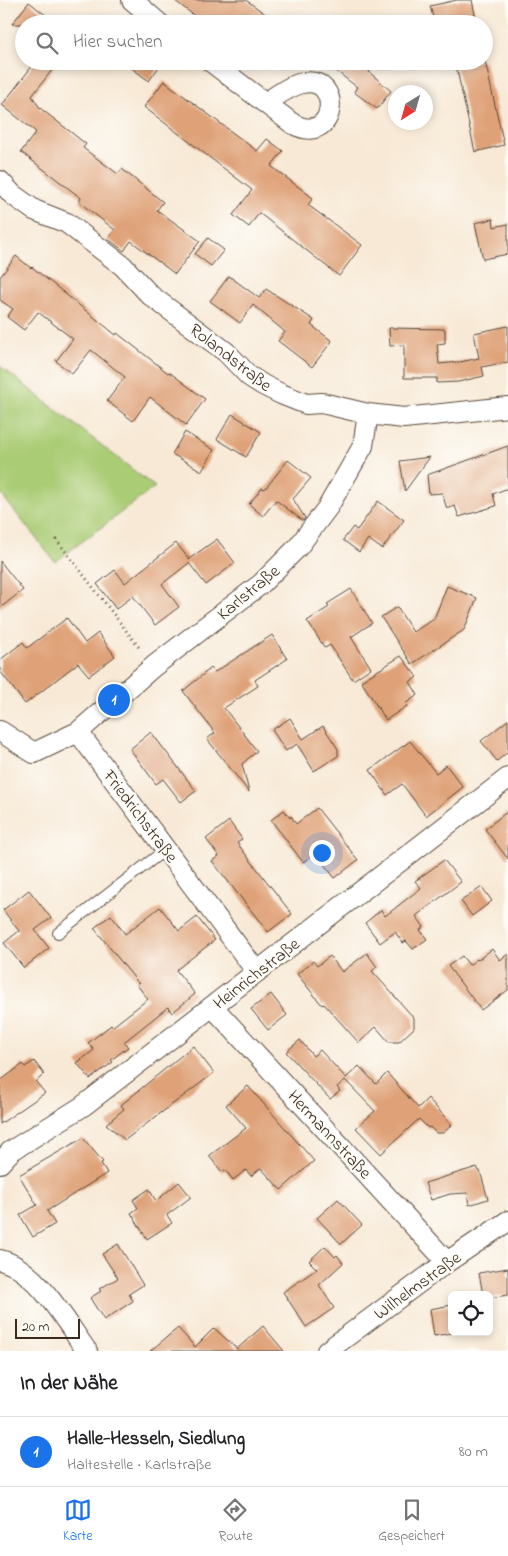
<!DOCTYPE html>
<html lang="de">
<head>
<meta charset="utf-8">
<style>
	body { margin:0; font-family:"Indie Flower",sans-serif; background:#f6f6f6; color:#202124 }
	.controls { position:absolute; right:15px; bottom:15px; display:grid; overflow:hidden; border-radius:8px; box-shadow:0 2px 8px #0003 }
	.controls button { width:45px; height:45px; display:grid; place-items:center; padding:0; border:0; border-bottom:1px solid #e0e0e0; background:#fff; color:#202124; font:25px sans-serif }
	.compass { position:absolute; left:388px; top:85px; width:45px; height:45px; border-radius:50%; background:#fff; box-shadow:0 2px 8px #0003; rotate:217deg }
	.scale { position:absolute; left:15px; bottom:12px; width:65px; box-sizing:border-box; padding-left:5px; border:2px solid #3b2a1e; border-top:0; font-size:14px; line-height:18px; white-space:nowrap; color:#3b2a1e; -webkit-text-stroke:4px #fdfcf7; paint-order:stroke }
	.you { position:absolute; left:321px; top:852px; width:18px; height:18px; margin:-12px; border:4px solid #fff; border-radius:50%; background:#1a73e8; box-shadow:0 0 0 8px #1a73e833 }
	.badge { display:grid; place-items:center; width:32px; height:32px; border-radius:50%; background:#1a73e8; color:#fff; font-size:16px; font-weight:700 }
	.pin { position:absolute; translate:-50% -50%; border:2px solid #fff; box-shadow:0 1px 5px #0006 }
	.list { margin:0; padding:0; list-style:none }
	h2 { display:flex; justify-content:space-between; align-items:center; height:65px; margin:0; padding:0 20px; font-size:21px }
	h2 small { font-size:16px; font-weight:400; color:#757577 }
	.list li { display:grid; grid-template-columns:32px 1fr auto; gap:15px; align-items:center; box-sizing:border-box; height:70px; padding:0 20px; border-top:1px solid #e0e0e0 }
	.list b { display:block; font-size:19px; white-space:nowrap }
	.list p { margin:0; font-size:16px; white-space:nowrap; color:#757577 }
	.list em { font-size:16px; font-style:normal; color:#757577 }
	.icon { flex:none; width:28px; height:28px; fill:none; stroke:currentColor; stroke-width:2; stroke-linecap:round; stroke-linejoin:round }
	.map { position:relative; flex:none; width:508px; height:1351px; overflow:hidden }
	.search { position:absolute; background:#fff; box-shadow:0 2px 8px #0003; left:15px; right:15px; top:15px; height:55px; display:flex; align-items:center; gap:12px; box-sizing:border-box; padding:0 18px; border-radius:28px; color:#757577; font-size:19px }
	.sheet { height:135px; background:#fff }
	nav { display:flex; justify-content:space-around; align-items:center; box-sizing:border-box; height:70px; border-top:1px solid #e0e0e0; background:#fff; font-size:14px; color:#757577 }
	nav a { display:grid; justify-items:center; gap:2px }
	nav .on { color:#1a73e8 }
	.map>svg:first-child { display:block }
	.green { fill:#aacc75; stroke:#727b4a }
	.building { fill:#dfa278 }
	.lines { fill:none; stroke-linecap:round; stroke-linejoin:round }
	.service-casing { stroke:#57473a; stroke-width:12 }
	.minor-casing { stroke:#57473a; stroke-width:22 }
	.path { stroke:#57473a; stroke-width:3; stroke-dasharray:1 4; stroke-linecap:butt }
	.service { stroke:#fff; stroke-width:10 }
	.minor { stroke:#fff; stroke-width:20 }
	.labels { text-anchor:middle; stroke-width:5; stroke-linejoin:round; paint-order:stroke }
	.street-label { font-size:18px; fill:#3b2a1e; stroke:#fdfcf7 }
</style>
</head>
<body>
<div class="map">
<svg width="508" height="1351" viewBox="0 0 508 1351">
	<rect width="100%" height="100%" fill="#fdfcf7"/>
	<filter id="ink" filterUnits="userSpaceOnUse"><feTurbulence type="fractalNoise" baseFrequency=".02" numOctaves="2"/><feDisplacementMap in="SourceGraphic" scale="10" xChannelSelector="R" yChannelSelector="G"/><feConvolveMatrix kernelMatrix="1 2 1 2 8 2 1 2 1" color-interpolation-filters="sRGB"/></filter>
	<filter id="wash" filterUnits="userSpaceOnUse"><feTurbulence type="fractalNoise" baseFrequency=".0096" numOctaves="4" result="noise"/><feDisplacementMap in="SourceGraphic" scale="20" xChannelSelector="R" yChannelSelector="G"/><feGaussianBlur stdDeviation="1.12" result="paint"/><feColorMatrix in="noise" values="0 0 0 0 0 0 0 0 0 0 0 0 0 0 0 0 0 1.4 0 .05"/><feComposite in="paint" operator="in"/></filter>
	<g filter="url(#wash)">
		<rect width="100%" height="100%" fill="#f8e9d6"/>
		<path class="green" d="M0,366L155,487L55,562L0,493Z"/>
		<g id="blocks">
			<path class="building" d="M174,0H246L279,24H205Z
				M457,0H472L477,24H435L430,6Z
				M29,2L57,24H12Z
				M36,61H59L32,96L40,108L86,144L83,148L118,174L122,169L163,202L157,210L200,241L175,274L131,241L124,251L108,239L115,230L79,202L81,198L21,152L36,132L2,105Z
				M122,61H163L149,81Z
				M323,61H377L369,72L391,91L377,109L354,92L357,87Z
				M455,61H485L504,145L475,152Z
				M164,81L257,151L267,139L283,151L271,166L313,198L308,205L362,245L339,276L259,213L249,227L233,215L252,190L144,107Z
				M493,219L494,227L508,224V254L483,259L475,223Z
				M208,238L224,250L211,266L195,254Z
				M16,256L31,268L32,267L116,335L117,333L168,373L169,372L205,399L186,425L150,397L133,421L107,401L125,377L91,350L72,374L56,361L73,339L38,312L24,330L7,317L13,309L0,300V277Z
				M229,276L259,298L266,289L314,320L311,325L332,341L312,367L278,341L285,332L253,305L240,323L210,301Z
				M508,326V362L482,367L484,376L458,382L437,383V378H404V345L390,346L389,328L445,329V343L437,344L439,364L460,362L479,358L474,333Z
				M232,414L261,432L246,457L217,439Z
				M185,432L214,450L202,471L172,454Z
				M508,446V488L493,494L496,506L459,517L455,506L447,509L442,493L429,494L427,475Z
				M430,457L405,491L400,461Z
				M288,460L311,478L293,499L305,518L303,521L276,500L263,516L249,504L262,488L265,489Z
				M378,501L404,520L382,549L368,539L359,552L343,540L353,527L357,530Z
				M217,539L235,563L206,585L189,563L162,584L179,607L155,625L133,596L116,609L97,584L115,570L125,583L176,543L189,559Z
				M0,561L23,590L0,608Z
				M447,586L477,598L464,630L412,664L381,617L397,607L413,632L434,619Z
				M351,589L372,623L351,637L371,668L353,680L330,645L325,648L307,621L329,607L327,604Z
				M67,618L85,643L98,633L115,656L89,676L78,663L25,704L0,671V660L23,642L27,648Z
				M272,635L287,659L255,680L258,686L224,708L257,751L242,764L249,792L207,739L215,733L183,691L211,668L215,672Z
				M401,656L417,677L410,682L418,695L405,704L407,706L386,720L361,681Z
				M290,718L303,739L323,726L338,749V756L314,771L297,744L286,751L272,730Z
				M508,720V752L497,761L481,741Z
				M151,732L196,791L181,802L163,779L156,784L130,749Z
				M410,741L436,773L446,765L463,787L426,816L402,784L387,795L370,770Z
				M317,808L358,860L335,878L311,848L316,853L303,862L271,820L284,810L290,818L291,816L296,824Z
				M508,811V859L485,829Z
				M229,821L242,839L237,843L292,914L268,932L212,861L219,856L206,839Z
				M444,860L461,882L416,916L424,927L420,930L427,939L413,949L406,941L403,943L395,932L380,943L365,923L381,910L385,916L421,888L415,881Z
				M482,887L492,901L472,916L461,901Z
				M29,890L51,918L35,930L49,948L24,968L4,943L19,931L3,910Z
				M160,907L179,931L197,917L215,940L176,970L195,994L172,1013L168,1007L124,1042L128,1047L111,1060L113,1062L90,1079L77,1063L94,1050L88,1043L111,1025L112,1027L148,999L137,985L139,984L94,928L111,915L125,934Z
				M492,949L500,960L508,954V990L481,1010L448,966L462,956L469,965L477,959L478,960Z
				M367,953L377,967L372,971L414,1018V1028L399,1042H389L376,1027L359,1043L324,1004L322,1005L297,974L313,961L317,966L330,956L342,972Z
				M271,994L287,1015L268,1030L251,1009Z
				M300,1040L313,1056L320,1050L346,1078L359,1066L376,1084L387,1073L418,1108L428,1098L452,1125L443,1133H436L430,1127L428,1128L419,1119L381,1154L356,1128L375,1111L345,1080L337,1087L340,1091L330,1099L286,1052Z
				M193,1046L214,1073L125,1140L106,1124L124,1109L121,1105Z
				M34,1061L44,1074L36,1082L45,1093L0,1124V1081L23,1064L25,1067Z
				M248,1086L314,1161L281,1190L261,1168L251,1176L246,1170L233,1180L225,1170L222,1172L209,1156L246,1128L226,1105Z
				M83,1138L103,1162L101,1163L107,1173L47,1211L55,1224L33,1237L20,1215L37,1205L19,1175Z
				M477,1167L479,1171H480L488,1199L469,1205L467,1193L450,1194L431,1200L425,1183Z
				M179,1182L191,1197L167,1215L172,1223L147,1239L131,1213L138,1208L133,1200L149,1189L156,1201Z
				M338,1199L362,1225L341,1244L317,1218Z
				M118,1244L143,1285L129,1294L133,1301L104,1320L90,1298L101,1291L99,1289L118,1278L102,1254Z
				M325,1246L335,1257L337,1255L343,1263L319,1285L334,1308L306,1327L283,1292L317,1269L309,1261Z
				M508,1268V1295L489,1298V1295H483L479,1273Z
				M452,1305V1333L434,1336L430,1309Z
				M263,1326L284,1351H150L178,1328L195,1347L214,1328L237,1349Z"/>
		</g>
	</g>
	<g filter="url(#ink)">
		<use href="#blocks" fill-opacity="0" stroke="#57473a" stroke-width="1"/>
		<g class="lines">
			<defs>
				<path id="service" d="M58,933L166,849"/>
				<path id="minor" d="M132,0L160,24
					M210,61L293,124C337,147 343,75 303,83C290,85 277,96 265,103
					M0,181L13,195L34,210L67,223L123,266L150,295L226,352L249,376L263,385L281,394L306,404L322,403L368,414L404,418L508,407
					M0,731L34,753L78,732L154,666L261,584L298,547L328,507L363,446L368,414
					M78,732L257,972
					M212,1006L447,1262
					M0,1163L11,1151L83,1106L508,778
					M0,1260C36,1268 66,1322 87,1351
					M327,1351L447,1262L508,1221"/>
			</defs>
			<use href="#service" class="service-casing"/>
			<use href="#minor" class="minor-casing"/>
			<path class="path" d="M56,539L141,650"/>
			<use href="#service" class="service"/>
			<use href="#minor" class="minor"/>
		</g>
	</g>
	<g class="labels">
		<g class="street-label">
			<text transform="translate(231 357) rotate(38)" y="6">Rolandstraße</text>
			<text transform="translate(248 592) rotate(-40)" y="6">Karlstraße</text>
			<text transform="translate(141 816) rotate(53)" y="6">Friedrichstraße</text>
			<text transform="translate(256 973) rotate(-38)" y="6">Heinrichstraße</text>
			<text transform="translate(330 1134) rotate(47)" y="6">Hermannstraße</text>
			<text transform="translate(417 1285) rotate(-36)" y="6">Wilhelmstraße</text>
		</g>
	</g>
</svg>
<div class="controls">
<button><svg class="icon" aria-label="locate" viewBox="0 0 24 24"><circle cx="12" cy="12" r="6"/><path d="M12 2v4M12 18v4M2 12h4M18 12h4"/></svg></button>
</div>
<svg class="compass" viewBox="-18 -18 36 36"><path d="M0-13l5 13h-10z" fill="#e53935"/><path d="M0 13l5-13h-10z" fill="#757577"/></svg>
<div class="scale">20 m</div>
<div class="you"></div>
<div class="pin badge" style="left:114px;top:700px">1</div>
<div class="search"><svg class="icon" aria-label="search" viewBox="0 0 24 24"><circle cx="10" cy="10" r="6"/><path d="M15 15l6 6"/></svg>Hier suchen</div>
</div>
<section class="sheet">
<h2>In der Nähe<small></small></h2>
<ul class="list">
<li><span class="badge">1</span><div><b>Halle-Hesseln, Siedlung</b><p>Haltestelle · Karlstraße</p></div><em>80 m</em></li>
</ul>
</section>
<nav>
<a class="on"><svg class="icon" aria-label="map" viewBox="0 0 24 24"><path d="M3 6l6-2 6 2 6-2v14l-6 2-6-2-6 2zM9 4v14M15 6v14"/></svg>Karte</a>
<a><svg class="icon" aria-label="directions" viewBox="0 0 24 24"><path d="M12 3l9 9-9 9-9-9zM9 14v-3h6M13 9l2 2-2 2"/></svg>Route</a>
<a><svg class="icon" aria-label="saved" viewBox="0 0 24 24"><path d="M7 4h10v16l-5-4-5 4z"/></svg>Gespeichert</a>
</nav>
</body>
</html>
